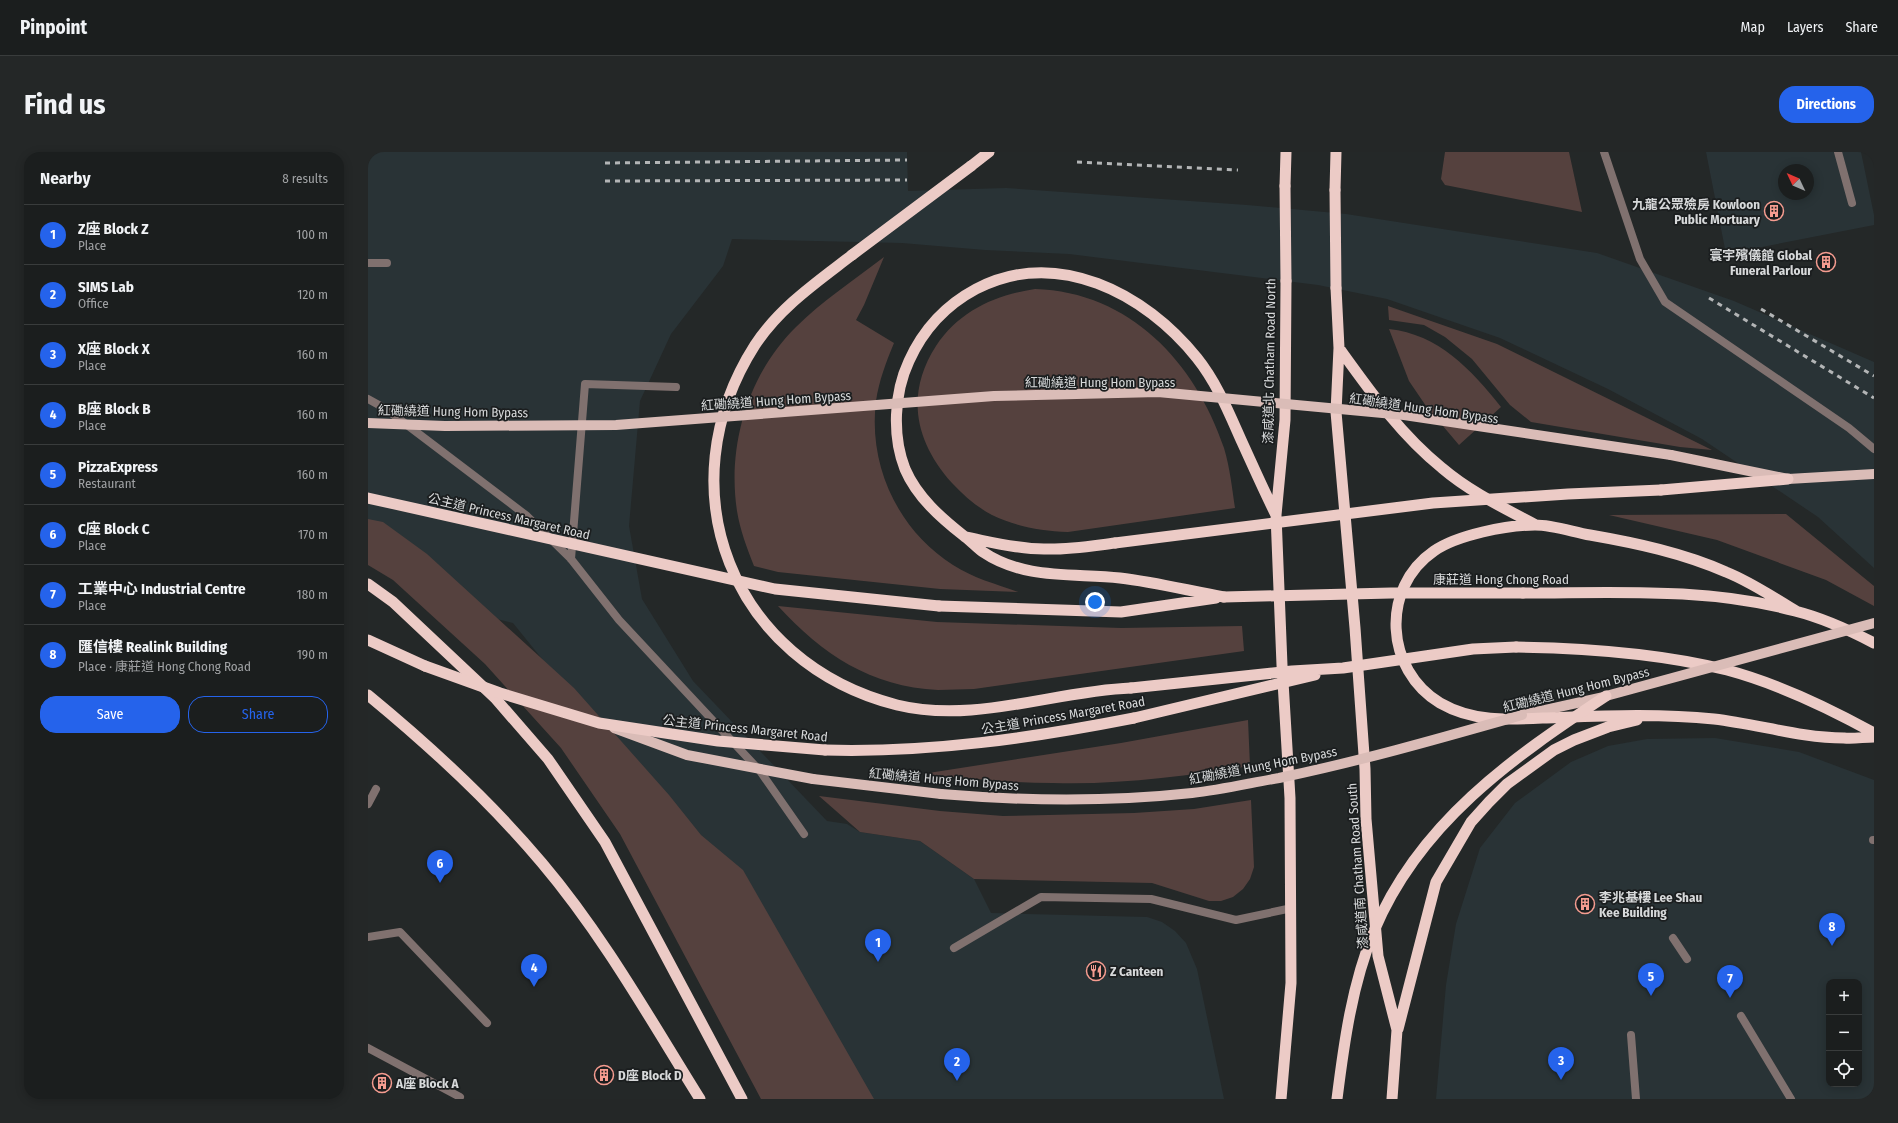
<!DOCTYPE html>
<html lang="en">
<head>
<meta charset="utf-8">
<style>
	body { margin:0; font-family:"Fira Sans Condensed","Noto Sans TC",sans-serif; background:#242727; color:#f1f3f6 }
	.controls { position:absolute; right:12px; bottom:12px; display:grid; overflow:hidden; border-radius:8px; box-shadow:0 2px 10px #0003 }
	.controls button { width:36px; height:36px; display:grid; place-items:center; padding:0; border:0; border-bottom:1px solid #393c3c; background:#1b1e1e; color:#f1f3f6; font:20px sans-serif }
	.compass { position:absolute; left:1410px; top:12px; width:36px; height:36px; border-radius:50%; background:#1b1e1e; box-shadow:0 2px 10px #0003; rotate:314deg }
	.you { position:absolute; left:727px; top:450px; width:14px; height:14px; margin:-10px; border:3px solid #fff; border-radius:50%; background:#1a73e8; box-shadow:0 0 0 6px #1a73e833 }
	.badge { display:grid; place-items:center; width:26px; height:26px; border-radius:50%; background:#2563eb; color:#fff; font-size:13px; font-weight:700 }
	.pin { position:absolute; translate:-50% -33px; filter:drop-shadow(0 1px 2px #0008) }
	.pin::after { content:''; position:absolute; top:21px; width:14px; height:12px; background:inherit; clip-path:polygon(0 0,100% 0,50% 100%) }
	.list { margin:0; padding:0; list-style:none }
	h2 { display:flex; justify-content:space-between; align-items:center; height:52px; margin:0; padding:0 16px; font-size:17px }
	h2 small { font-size:13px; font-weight:400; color:#a0a2a4 }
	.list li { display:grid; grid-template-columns:26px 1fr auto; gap:12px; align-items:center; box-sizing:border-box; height:60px; padding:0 16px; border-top:1px solid #393c3c }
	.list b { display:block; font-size:15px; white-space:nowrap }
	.list p { margin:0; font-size:13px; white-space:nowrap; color:#a0a2a4 }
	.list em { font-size:13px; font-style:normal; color:#a0a2a4 }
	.actions { display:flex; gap:8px; padding:12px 16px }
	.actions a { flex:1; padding:9px 0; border:1px solid #2563eb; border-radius:16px; text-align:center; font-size:14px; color:#2563eb }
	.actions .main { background:#2563eb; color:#fff }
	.icon { flex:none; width:22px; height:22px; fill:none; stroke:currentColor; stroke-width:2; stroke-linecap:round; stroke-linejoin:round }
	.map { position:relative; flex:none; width:1506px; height:947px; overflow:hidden; border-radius:16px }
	header { display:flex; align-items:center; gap:24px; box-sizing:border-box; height:56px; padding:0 20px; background:#1b1e1e; border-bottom:1px solid #393c3c }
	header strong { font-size:19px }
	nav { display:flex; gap:22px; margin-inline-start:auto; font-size:14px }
	.intro { display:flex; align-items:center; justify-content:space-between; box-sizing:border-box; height:96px; padding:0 24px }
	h1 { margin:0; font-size:28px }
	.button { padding:10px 18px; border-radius:16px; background:#2563eb; color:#fff; font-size:14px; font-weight:700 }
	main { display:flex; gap:24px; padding:0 24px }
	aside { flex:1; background:#1b1e1e; border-radius:16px; box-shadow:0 2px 10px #0003 }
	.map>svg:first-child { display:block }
	.built { fill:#293336; fill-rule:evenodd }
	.green { fill:#55413e }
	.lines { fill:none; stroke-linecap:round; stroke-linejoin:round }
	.service { stroke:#80716f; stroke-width:8 }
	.pedestrian { stroke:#80716f; stroke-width:8 }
	.primary { stroke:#dabcb7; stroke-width:10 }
	.trunk { stroke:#eccbc6; stroke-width:11 }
	.rail { stroke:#b3b5b6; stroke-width:3; stroke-dasharray:5 5; stroke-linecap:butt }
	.primary-bridge { stroke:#dabcb7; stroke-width:10 }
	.trunk-bridge { stroke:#eccbc6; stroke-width:11 }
	.labels { text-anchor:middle; stroke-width:3.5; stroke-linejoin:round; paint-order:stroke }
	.poi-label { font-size:13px; font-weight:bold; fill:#d7d9da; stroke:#1b1e1f; text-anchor:start }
	.street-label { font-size:13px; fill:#d7d9da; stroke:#1b1e1f }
</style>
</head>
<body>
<header>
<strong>Pinpoint</strong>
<nav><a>Map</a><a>Layers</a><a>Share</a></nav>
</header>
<div class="intro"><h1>Find us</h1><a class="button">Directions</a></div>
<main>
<aside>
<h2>Nearby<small>8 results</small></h2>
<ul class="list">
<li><span class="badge">1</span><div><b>Z座 Block Z</b><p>Place</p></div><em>100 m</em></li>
<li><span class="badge">2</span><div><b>SIMS Lab</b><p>Office</p></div><em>120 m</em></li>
<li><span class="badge">3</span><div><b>X座 Block X</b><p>Place</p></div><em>160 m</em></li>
<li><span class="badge">4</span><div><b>B座 Block B</b><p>Place</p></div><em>160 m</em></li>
<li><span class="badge">5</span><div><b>PizzaExpress</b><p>Restaurant</p></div><em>160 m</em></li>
<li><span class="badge">6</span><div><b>C座 Block C</b><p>Place</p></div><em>170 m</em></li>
<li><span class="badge">7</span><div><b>工業中心 Industrial Centre</b><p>Place</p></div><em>180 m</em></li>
<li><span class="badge">8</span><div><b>匯信樓 Realink Building</b><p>Place · 康莊道 Hong Chong Road</p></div><em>190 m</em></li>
</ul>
<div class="actions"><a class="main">Save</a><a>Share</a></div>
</aside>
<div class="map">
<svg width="1506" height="947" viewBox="0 0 1506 947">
	<rect width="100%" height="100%" fill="#242828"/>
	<path class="built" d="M0,0H539L540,39L638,36L879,53L978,62L1229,101L1366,149L1506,210V416L1450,365L1334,287L1240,237L1132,186L1019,147L950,133L701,102L617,98L534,91L364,87L355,114L303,182L272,249L261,374L274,447L325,529L459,669L479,672L492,680L552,689L606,727L623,761L779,765L794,770L807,779L818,791L829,817L856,947H423L204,544L145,471L96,459L0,397Z
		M1338,0H1493L1506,63V73L1358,102ZM1416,18H1440V42H1416Z
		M1347,586L1431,600L1506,628V947H1068L1078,833L1088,772L1112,696L1147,651L1203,610L1240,594L1279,587ZM1461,830H1491V932H1461Z"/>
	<path class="green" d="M1077,0H1201L1214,60L1077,33L1073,27Z
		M516,105L496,153L488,168L526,191C518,210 511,229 508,249C500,314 530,378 585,413C605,426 628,432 650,440L572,437L410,420L386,414C379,396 372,378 369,359C359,294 380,222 428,175C454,149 486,128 516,105Z
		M667,137C762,140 827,210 856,296C862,316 864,336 867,356L700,380C673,379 649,375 624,363C609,355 596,344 584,331C547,290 537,242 568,194C591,159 627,143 667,137Z
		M1020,154L1129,192L1344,298L1312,295L1163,270L1142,253L1104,207L1077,185L1056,173L1021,168Z
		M1021,177C1070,182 1104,218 1133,255L1091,293L1058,254L1041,229Z
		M1418,362L1506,434V454L1458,428L1349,388L1241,363Z
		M0,367L15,370L59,402L206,536L301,643L333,683L375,718L506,947H393L252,682L193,596L117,512L25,428L0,413Z
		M410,454L569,470L753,476L874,474L876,499L606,537C594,537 582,538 570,538C503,535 454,502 410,454Z
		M880,568L882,614C817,624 751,633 685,631C641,631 598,626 554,622L753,591Z
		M451,644L572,659L635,664L766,661L826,657L883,648L886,715L882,727L875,737L865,745L853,749H841L784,731L606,727L552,689L492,680Z"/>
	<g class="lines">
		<path class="service" d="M1236,0L1272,107L1297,150L1481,276L1506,297
			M1470,0L1484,51
			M0,111H19
			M0,247L18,257L159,364L203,407L251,468L392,619L436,682
			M203,407L217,232L308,235
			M0,652L8,637
			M1505,688H1506
			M0,785L32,780L119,871
			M586,796L673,745L783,747L868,768L924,756
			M1263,883L1268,947
			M0,896L92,945"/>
		<path class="pedestrian" d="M1305,786L1319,807
			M1373,864L1423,947"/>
		<path class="primary" d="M1303,303L1420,327L1506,322
			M1154,563L1236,545
			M445,627L573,642"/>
		<path class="trunk" d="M603,14L621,0
			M917,34L918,0
			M967,38L968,0
			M484,103C449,130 412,155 387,193C295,337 364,511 529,553C607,572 685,539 763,536
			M968,136L971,196L968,260L987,476L997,617L998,667L1010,804L1029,878L1024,947
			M971,196C1002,239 1032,282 1074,316C1102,340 1136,356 1168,373
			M1293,338L1420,327
			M597,385C623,390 650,397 676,397C700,398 723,394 747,391
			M0,432L25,450L127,546L180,607L237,690L374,947
			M1155,441C1245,441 1339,435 1427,459C1455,466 1481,478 1506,491
			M856,445C822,439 787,430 752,426C706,421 656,428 615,400C609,396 603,389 596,384C573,366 549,345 537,317C524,284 526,241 541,209C555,178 578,153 608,137C689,95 777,141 829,206C849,231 861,261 874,290C885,314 896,339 908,363
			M571,454L753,460L848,446
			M1428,459C1405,445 1383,430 1358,420C1315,401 1268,391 1222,383C1205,380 1185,373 1167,373C1139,373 1089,383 1066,399C1012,436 1017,518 1072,551C1105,570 1139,568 1175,566C1232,564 1289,561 1346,567C1390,572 1432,586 1476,586C1486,587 1496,585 1506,585
			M0,488L57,514
			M1148,495C1218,496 1291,501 1359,518C1411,532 1459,555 1506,581
			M0,543C62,594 122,649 174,711C235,783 282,867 332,947
			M457,598C562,601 664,586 766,566
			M1030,877L1068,730L1103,670L1121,650L1139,632L1186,598L1206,588L1240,575L1269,568
			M913,947L923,831L922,646L914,513L908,363L917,268L918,129"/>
		<path class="rail" d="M709,10L870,18
			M237,11L539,8
			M237,29L539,28
			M1341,146L1506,246
			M1393,157L1506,224"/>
		<path class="primary-bridge" d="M0,271L77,274L248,273L626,244L790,240L1036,263L1303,303
			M1238,544L1506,471
			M246,576L319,603L445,627
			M573,642C656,649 741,650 824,641C853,638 882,631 911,626C993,609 1073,586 1154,563"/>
		<path class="trunk-bridge" d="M917,34L918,129
			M967,38L968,136
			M484,103L603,14
			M0,346L407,437L571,454
			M747,391L1065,351L1200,342L1293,338
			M856,445L1023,441H1155
			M57,514L132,541L231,571L350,589L457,598
			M763,536L924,519L975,516L1105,497L1148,495
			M766,566L947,523
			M969,947C976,891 984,832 1006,779C1051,671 1144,606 1238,544"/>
	</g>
	<defs>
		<symbol id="building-ring" viewBox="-11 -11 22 22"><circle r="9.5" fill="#1b1e1f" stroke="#f59c90" stroke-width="1.5"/><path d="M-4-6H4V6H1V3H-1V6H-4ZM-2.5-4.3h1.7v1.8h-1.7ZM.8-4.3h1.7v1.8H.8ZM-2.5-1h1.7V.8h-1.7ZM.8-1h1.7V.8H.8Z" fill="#f59c90"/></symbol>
		<symbol id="restaurant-ring" viewBox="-11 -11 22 22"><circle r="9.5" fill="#1b1e1f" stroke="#f59c90" stroke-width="1.5"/><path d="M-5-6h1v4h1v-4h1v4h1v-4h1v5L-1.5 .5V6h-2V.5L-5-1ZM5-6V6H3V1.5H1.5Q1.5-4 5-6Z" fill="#f59c90"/></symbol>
	</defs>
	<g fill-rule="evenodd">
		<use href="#building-ring" x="1395" y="48" width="22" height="22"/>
		<use href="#building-ring" x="1447" y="99" width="22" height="22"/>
		<use href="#building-ring" x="1206" y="741" width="22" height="22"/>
		<use href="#restaurant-ring" x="717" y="808" width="22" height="22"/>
		<use href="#building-ring" x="225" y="912" width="22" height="22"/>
		<use href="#building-ring" x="3" y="920" width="22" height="22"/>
	</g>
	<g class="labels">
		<g class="poi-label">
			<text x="1392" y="57" text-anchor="end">九龍公眾殮房 Kowloon<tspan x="1392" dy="15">Public Mortuary</tspan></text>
			<text x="1444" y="108" text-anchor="end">寰宇殯儀館 Global<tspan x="1444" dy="15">Funeral Parlour</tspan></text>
			<text x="1231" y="750">李兆基樓 Lee Shau<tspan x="1231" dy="15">Kee Building</tspan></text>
			<text x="742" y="824">Z Canteen</text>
			<text x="250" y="928">D座 Block D</text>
			<text x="28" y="936">A座 Block A</text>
		</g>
		<g class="street-label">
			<text transform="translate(901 209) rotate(-89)" y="5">漆咸道北 Chatham Road North</text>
			<text x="732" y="235">紅磡繞道 Hung Hom Bypass</text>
			<text transform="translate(408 248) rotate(-4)" y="5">紅磡繞道 Hung Hom Bypass</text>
			<text transform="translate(1056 256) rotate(8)" y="5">紅磡繞道 Hung Hom Bypass</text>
			<text transform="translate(85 259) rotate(1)" y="5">紅磡繞道 Hung Hom Bypass</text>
			<text transform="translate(141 364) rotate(13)" y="5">公主道 Princess Margaret Road</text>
			<text x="1133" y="432">康莊道 Hong Chong Road</text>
			<text transform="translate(1208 537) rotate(-14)" y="5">紅磡繞道 Hung Hom Bypass</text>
			<text transform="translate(695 563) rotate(-10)" y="5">公主道 Princess Margaret Road</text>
			<text transform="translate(377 576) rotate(6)" y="5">公主道 Princess Margaret Road</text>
			<text transform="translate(895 613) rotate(-11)" y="5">紅磡繞道 Hung Hom Bypass</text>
			<text transform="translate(576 627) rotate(5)" y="5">紅磡繞道 Hung Hom Bypass</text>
			<text transform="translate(989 714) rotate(-94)" y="5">漆咸道南 Chatham Road South</text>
		</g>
	</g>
</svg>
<div class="controls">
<button>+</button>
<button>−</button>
<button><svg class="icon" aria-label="locate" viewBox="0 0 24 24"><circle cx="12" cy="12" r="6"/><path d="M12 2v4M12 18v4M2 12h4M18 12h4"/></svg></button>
</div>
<svg class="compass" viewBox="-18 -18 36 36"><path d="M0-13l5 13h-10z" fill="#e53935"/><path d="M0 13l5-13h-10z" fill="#a0a2a4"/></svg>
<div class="you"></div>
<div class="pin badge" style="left:510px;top:810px">1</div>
<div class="pin badge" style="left:589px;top:929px">2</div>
<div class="pin badge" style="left:1193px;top:928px">3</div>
<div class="pin badge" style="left:166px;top:835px">4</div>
<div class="pin badge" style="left:1283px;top:844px">5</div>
<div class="pin badge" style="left:72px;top:731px">6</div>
<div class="pin badge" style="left:1362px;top:846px">7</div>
<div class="pin badge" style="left:1464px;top:794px">8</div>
</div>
</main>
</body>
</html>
